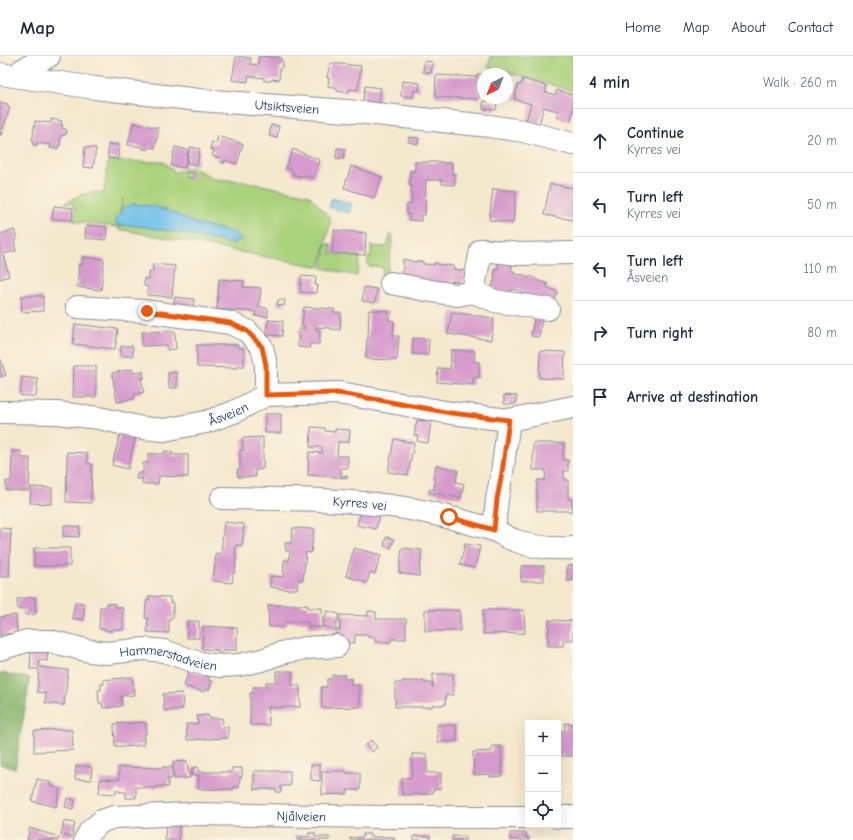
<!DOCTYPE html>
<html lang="en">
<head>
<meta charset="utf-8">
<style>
	body { margin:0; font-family:"Comic Neue",sans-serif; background:#f6f6f7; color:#1f2937 }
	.controls { position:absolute; right:12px; bottom:12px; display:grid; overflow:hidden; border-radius:0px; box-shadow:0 4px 16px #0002 }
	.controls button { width:36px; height:36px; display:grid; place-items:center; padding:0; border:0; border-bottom:1px solid #e0e1e3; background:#fff; color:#1f2937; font:20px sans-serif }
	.compass { position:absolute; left:477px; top:12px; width:36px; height:36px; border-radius:50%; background:#fff; box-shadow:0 4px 16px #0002; rotate:223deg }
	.stop { position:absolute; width:12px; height:12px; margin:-9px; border:3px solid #ea580c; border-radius:50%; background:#fff }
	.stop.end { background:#ea580c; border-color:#fff; box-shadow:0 1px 4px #0008 }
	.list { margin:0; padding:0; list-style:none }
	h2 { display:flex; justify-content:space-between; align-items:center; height:52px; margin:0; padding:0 16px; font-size:17px }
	h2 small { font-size:13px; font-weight:400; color:#747a83 }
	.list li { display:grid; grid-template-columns:26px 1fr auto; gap:12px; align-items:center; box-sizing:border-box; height:64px; padding:0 16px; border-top:1px solid #e0e1e3 }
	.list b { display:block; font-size:15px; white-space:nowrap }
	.list p { margin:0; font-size:13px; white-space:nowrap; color:#747a83 }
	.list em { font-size:13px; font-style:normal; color:#747a83 }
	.icon { flex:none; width:22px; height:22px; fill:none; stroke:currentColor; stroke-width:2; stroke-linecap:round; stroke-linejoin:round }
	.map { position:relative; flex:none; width:573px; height:784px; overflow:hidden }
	header { display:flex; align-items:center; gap:24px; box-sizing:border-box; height:56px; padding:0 20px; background:#fff; border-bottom:1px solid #e0e1e3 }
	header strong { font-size:19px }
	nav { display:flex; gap:22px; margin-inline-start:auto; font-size:14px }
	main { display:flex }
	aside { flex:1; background:#fff }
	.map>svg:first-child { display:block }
	.green { fill:#aad27c; stroke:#62806d }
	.forest { fill:#87b46c; stroke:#517265 }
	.water { fill:#6ec0ea; stroke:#4478a4 }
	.building { fill:#d69acc }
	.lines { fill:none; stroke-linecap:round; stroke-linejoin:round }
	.minor-casing { stroke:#888c96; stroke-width:24 }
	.minor { stroke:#fff; stroke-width:22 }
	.route { stroke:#ea580c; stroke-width:5 }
	.labels { text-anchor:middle; stroke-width:3; stroke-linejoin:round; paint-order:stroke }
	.street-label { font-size:13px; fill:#1b2f5e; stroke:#fcf5e5 }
</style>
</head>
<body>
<header>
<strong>Map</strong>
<nav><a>Home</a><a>Map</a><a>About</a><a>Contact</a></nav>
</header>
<main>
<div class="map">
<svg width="573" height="784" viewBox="0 0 573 784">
	<rect width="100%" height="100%" fill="#fcf5e5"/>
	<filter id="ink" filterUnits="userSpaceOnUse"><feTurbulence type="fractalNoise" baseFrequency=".025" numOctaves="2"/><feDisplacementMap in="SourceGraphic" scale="8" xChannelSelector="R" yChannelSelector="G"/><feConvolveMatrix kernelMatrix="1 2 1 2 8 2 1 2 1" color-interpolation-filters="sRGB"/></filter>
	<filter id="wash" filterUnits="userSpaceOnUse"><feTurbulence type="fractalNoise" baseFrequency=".012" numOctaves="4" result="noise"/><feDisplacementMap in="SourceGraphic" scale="16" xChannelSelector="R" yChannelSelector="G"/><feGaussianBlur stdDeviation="0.9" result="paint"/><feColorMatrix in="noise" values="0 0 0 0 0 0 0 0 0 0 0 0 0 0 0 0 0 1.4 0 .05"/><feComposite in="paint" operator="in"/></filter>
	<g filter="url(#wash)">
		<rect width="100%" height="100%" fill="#f4e8cd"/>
		<path class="green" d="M491,0H573V35L488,11Z
			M108,105L164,106L175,116L192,111L215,123L242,125L309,139L331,163L320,211L118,173L123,142L117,171L73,165L76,152L73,151L72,147H65L80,139L93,136L104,137Z
			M390,179H393L385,233L380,232L383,211L368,210V201H371V190L387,191Z
			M326,188H331V198L360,200L357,220L322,212Z"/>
		<path class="forest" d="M0,617L30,622L15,713L0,708Z"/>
		<path class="water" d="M332,142L352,148L349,157L329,151Z
			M133,148L153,150L171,156L194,167L235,177L241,183L233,188L170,175L130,169L122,170L115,167V165L123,152Z"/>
		<g id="blocks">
			<path class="building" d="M236,0L251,2L250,8L258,9L259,0L281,2V5L283,6V10L280,12L279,24L272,23L271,25H264V22L248,20V26L232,24Z
				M424,5L433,6L431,17L423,16Z
				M331,7L361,10L358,34L349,33L348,37L337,35V32L328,30L329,22H327L329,11H330Z
				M478,18L483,19V33L479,32V43L435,41L436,19L477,21Z
				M523,23L547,30L545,36L555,39L557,34L573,39V55L570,65L557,61L558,55L543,51L542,52L543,53L539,69L526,65L531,48L514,43L518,28L521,29Z
				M402,25L420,27L419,35L414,34L413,41L401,40Z
				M365,30L381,32L379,47L363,45Z
				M483,45L497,46L496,54L483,53Z
				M0,46L8,48L7,51L10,52L1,79H0Z
				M51,63L62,65L61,69H63L62,72L67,74L66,78L61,80L60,90H58V93L50,92L51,89L37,87V90L33,89V87L32,86L35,65L51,67Z
				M133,67L159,72L155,92L149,91L148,94L143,93V91L128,89Z
				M271,69L279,70L277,82L269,80Z
				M218,80L243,88L237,108L225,104L224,107L219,105L220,102L212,100L214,94L210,93L212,86L216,88Z
				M409,81L419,82L418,88L408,86Z
				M108,88L119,89L118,103L108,102Z
				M85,91L96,92L93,112L83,111Z
				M175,91L188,94L185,112L171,110Z
				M190,91L200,93L197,109L187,107Z
				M337,92L345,93L344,103L336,102Z
				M293,93L320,104L313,122L303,119L302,121L292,118L293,115L286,112Z
				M415,106H443V107H452V118H455L454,129L442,128V124H426L425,159H421V165L409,164V158L407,159V148H411L412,130H410V115H415Z
				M351,110L382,121L374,142L344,132Z
				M187,116L194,117L193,123L186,121Z
				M550,128L573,132V164L544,159Z
				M493,133L516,135L513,167L489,164Z
				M54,150L73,152L72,164L52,163Z
				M86,169L107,171L106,184L85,182Z
				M14,174L17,184H14L16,195L3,198L9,220L0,223V178Z
				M334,174L366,177L365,199L332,197Z
				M82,201L104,203L101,234L77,231L79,208L82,209Z
				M499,201L513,203L511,215H514V218L524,219L529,222L530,220L536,223V224L548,228L546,231L558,236L553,247L522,238V236L517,234L512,233V235H507V237L497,236V233H492L493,226H494L495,213H498Z
				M403,203L416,206V205L423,206V208L434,209V207L446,210V209L454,210L453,213L465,215L463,227L452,225L451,229L401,223V215H403Z
				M153,208L175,210L172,241L147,239L148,231L144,230V222L149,223V215H153Z
				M301,220L316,221L315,229H318L317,237L300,236Z
				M219,223L244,225L243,231L261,232L259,250L268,253V261L255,260L256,256L217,253Z
				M364,231L377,233L375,247L362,245Z
				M21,240H43V255L22,256Z
				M175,241L194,243L193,254L173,252Z
				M278,244H285L284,250L277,249Z
				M304,251L334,253V257H341L340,274L331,273V272L316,271V274H320L319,288H310L309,292L298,291L299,273H304L305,270H302Z
				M369,254L389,255L388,264L394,265L393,280H399L397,304L366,303L367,283H368Z
				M452,256L494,262L491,284L448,278Z
				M534,262L542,263L539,281L531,280Z
				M268,264L283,265L282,280L266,279Z
				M75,268L118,273L115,293L73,288Z
				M175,275L176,293L167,294V289L142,290V276Z
				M413,282L429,283L428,299L412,298Z
				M197,289H238V292H244V310H238V312L197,311Z
				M121,290H133V300H121Z
				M451,294L475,295L474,306H479V322H473V329L437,326L438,312L450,313Z
				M540,295L565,296L564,323L539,322Z
				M0,302L6,319L0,321Z
				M74,310H96V341H73Z
				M132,313L133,317L143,315L144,322H141L144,336L134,338L135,342L117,346L112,317Z
				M176,316L177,332H169L168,317Z
				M22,321L38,323L36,341L20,339Z
				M504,339L517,340L516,348H504Z
				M265,358H281V377H265Z
				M417,364L431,366L428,387L417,385L418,380L414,379Z
				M311,371L325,372V375L335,376V373L350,374L349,386H338L337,400H348V412H341V420H347V422L308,419L309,396L322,397V391H310Z
				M120,378L135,382L128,413L112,409Z
				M263,381V413L255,414L256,421H238L237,414H240V394H243L242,382Z
				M394,383L414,387L408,419L388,416Z
				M533,387H564L563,404H568V415H564V424H568V443H572V455H537V424H545L546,414H533Z
				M12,395H21V402H30L29,435L6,434V425H11Z
				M164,395L172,396V399H188V421L159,420L158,428H142L143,423H136L137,417H143V407H148V398H164Z
				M67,396L87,397V408H92L91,447L66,446Z
				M436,409L458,414L456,426L464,428L461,442L429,436L430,433L434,434L435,424L433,423Z
				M31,431L52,432V448L30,447Z
				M362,452L380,457L376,473L357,469Z
				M224,466L244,468L242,490L236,489L235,499H236L235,517H233L232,527L213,525L216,497L221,498Z
				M64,469L80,471L79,481L63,480Z
				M0,472L11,473L9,521H0Z
				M293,472L314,473L311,497L306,496L303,524H298L297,533H289V534L270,531L271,520L283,521L284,504L289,505L290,495H286L285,487H291Z
				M386,481L394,483L391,492L384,490Z
				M465,488L480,490L475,512L460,509Z
				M34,492H70V510H34Z
				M354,492L381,499L375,518L370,516L367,527L346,520Z
				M402,492L422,494L419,520L399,517Z
				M573,509V524L567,525V510Z
				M521,510H544V525H521Z
				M149,540L170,541V547H173V562H169V577L147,576L148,562H145L146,549L147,544H149Z
				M35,541L36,558L25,559V553H18L17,543Z
				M75,546L83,547V548H85L83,564L72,562Z
				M107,547L116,548V551L123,552V574L112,573V575H106V573H99L100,551H107Z
				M268,549H308V552H322L323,571H308V566H285V571H269Z
				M425,554H460V575H425Z
				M483,554H524L525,577L483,578Z
				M327,555L339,558L335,574L323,570Z
				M368,555L376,556V563H406V583H391V586H375V581H368V579H355V587H340V579H336V574H340V559L368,560Z
				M16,559L17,577L6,578L7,580L2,581L1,579H0V561Z
				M549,564L573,565V584H563V590H548Z
				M187,565H199V582H187Z
				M203,570L237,572V594H222V596H218V594L202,593Z
				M31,595H48L47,605L39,604V611L68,614L64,649L45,647L46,637L37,636L39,613H30Z
				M189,614L209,621L208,624L212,625L209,634L205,633L204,636L184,630Z
				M276,615H292V629H299V630L300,631V651H281V652L268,651L269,669H250V637H253V631H266V626H276Z
				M433,618H453V639H446L445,649H432V651H395V627H402V625H424V627H432V631L433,632Z
				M332,619H345L344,623H351V629H359L360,651L322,652L321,631H327V623H332Z
				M132,621L134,639L121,640L122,650L103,652L102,647H99L98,634H101V628H104L103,624Z
				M182,637L183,653L164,655L163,638Z
				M208,659L209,662H222L223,671H228V682L187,684L186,668H198L197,660Z
				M143,666L146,667V678L144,679V689H137V690L122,691V690H115L114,668Z
				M565,667L573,668V700H558V675H565Z
				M437,669H456L457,685L438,686Z
				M64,673V674H72L73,694L34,696V675Z
				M371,684L377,691L372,696L366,689Z
				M492,690H501L502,720L490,721V718L474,719L473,696L492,695Z
				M412,698H427V717H441V733H433V737H428V738L402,739V732H401V728H402V722H411V719H412Z
				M187,705L188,717H190V722L174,723L173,706Z
				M311,709H320V725L311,724Z
				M76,710L92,711L91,724L75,723Z
				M119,711L162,712V711H172V720L171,723H168V731L157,730V732L136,731V742H126V736H119V734H116V738L99,737L100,723L119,724Z
				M198,711V716H232V712H242V721H240L239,732L234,731V733H198L199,719L192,720V712Z
				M254,715H290V730H281V736H276V733H254Z
				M322,715H346V717H360V734H347V738L322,739Z
				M37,723L50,726V730L60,732L56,751L32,745Z
				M67,742L75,744L73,753L65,751Z
				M64,765L75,767L72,781L61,779Z
				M166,769L179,770V784H165Z
				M30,772L59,781L58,784H27Z
				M309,777H315V781H329V784H297V780L309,781Z
				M510,777H526V782H529V784H510Z
				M363,778H370V781H394L395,784H350V782L363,781Z
				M414,780H430V784H414Z
				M452,780H465V784H452Z"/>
		</g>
	</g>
	<g filter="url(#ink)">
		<use href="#blocks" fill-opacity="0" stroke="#888c96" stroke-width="1"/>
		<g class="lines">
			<defs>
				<g id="minor">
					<path id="s1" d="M0,18L95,32L199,44L347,55L489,70L523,75L573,88"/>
					<path d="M21,21L22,14L49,0"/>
					<path d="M391,227L431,235L457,239L473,236"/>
					<path d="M77,251L144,255L230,267L247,275L262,291L266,309V339"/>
					<path d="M548,253L495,245L473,236L481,194L520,198L573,197"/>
					<path id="s2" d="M0,356L57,357L99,362L142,372L164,374L206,366L234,356L266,339L337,337L351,339L451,357L509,364L573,351"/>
					<path d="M509,364L502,417L497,443L494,474C501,477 507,482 514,484C533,492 553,493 573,492"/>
					<path id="s3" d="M222,442C278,443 334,442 390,450C425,454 460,464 494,474"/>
					<path id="s4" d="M0,593L27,585H50L90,595L107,597L145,593L164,595L199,607L220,610L239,609L262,604L281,597L306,592L337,590"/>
					<path d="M558,761H573"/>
					<path id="s5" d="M85,784L90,775L102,765L114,761L188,758L384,761H528"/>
				</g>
			</defs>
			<use href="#minor" class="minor-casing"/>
			<use href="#minor" class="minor"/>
		</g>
	</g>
	<g class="lines" filter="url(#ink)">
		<path class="route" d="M147,255L230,267L247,275L262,291L266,309V339L337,337L351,339L451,357L509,364L502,417L497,443L494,474L449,461"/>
	</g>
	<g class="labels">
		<g class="street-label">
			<text dy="5" stroke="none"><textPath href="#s1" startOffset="289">Utsiktsveien</textPath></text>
			<text dy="5" stroke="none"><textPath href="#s2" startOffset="232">Åsveien</textPath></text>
			<text dy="5" stroke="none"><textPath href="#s3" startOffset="138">Kyrres vei</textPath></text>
			<text dy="5" stroke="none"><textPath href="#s4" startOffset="172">Hammerstadveien</textPath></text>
			<text dy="5" stroke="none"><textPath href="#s5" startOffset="226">Njålveien</textPath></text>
		</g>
	</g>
</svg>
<div class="controls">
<button>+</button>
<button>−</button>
<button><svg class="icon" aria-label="locate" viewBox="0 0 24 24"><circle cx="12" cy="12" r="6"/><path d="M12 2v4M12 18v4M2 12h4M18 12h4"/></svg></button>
</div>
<svg class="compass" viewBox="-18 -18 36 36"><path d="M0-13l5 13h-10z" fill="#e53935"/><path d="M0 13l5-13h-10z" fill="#747a83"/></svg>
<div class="stop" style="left:449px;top:461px"></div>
<div class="stop end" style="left:147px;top:255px"></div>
</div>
<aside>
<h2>4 min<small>Walk · 260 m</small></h2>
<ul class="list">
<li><svg class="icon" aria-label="ahead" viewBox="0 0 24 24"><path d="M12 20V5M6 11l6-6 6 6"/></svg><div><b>Continue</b><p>Kyrres vei</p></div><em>20 m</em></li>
<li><svg class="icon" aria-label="left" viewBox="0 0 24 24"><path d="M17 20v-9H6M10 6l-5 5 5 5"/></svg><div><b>Turn left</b><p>Kyrres vei</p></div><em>50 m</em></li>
<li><svg class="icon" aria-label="left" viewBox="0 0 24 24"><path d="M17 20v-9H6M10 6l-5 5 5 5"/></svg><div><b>Turn left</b><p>Åsveien</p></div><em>110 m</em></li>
<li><svg class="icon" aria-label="right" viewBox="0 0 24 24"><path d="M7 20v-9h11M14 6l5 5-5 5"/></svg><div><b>Turn right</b></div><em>80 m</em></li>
<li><svg class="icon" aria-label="arrive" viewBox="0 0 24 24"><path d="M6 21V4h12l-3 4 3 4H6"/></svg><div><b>Arrive at destination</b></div></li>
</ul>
</aside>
</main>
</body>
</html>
